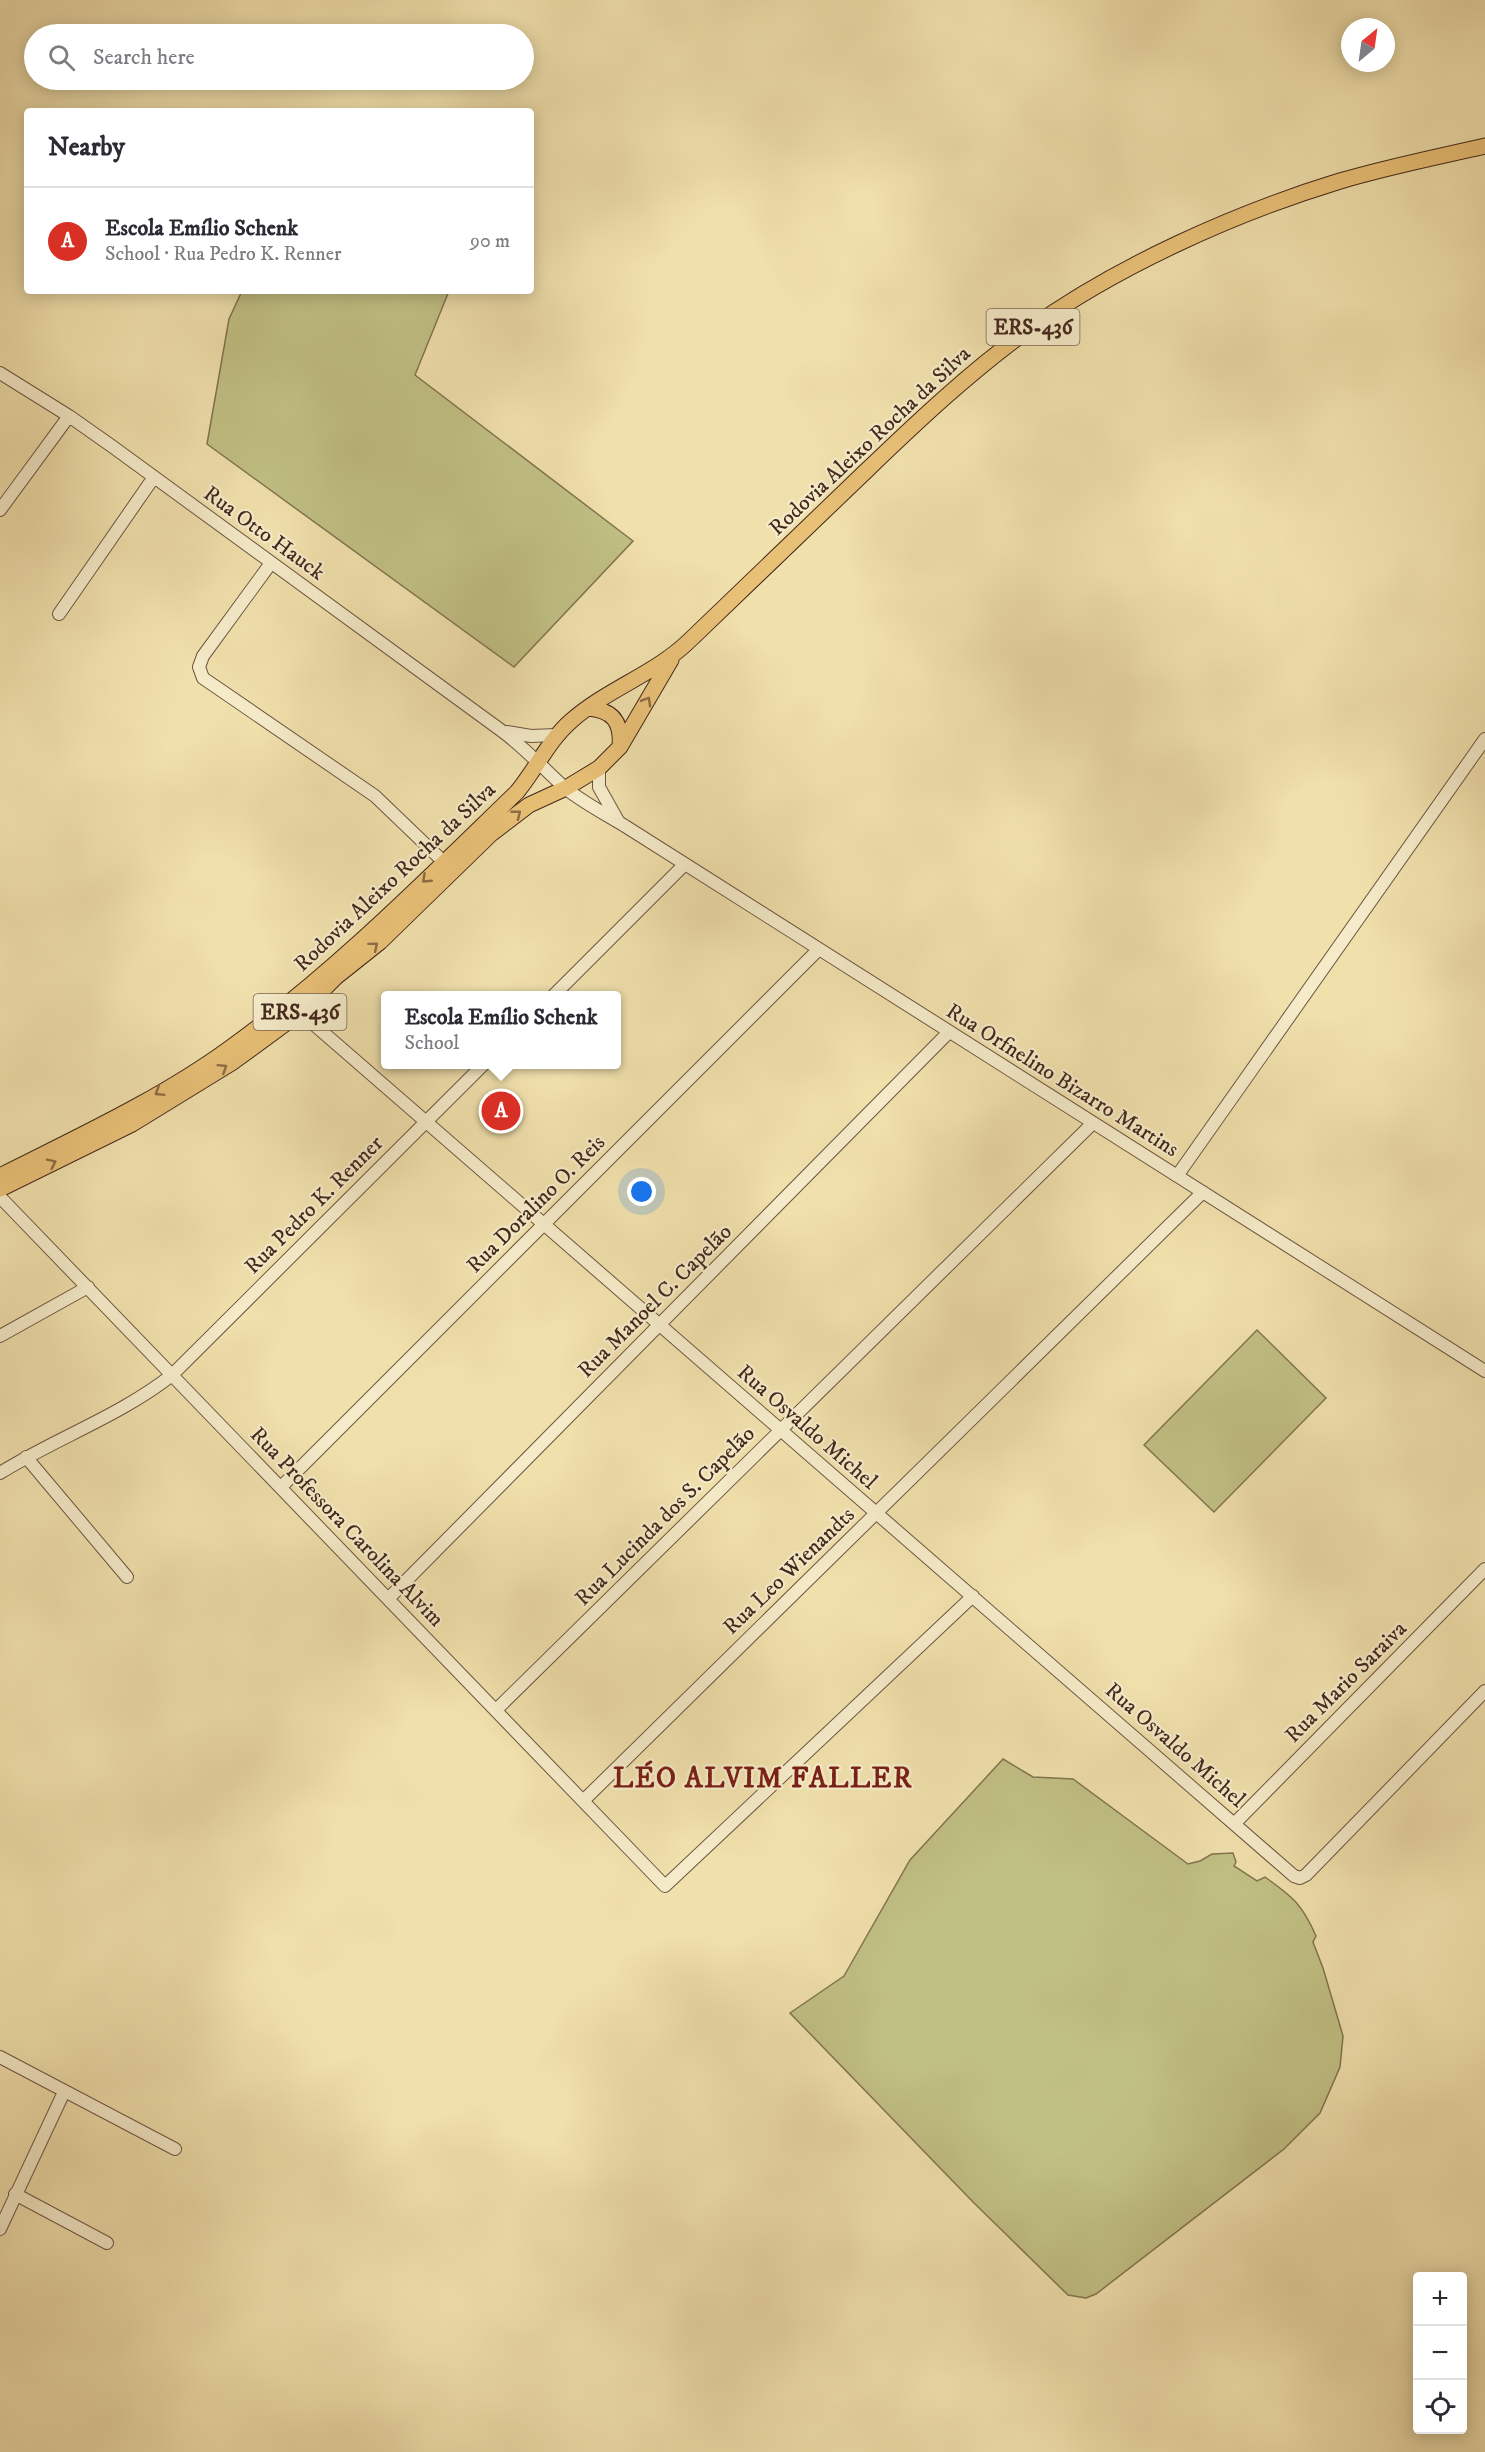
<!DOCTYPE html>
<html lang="en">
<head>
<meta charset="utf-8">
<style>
	body { margin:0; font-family:"IM FELL DW Pica",serif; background:#f2f2f3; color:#2b2b33 }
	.controls { position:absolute; right:18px; bottom:18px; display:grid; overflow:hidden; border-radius:6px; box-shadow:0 3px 15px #0003 }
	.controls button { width:54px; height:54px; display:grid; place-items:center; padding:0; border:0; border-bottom:2px solid #e1e1e2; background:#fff; color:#2b2b33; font:30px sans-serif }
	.compass { position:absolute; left:1341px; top:18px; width:54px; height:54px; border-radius:50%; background:#fff; box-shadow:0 3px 15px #0003; rotate:29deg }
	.you { position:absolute; left:642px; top:1192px; width:21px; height:21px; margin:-15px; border:4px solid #fff; border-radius:50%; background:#1a73e8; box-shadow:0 0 0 9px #1a73e833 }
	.badge { display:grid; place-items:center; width:39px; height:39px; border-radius:50%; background:#d93025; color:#fff; font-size:20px; font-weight:700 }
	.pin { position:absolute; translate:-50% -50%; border:3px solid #fff; box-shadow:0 2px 6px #0006 }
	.popup { position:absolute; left:381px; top:991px; width:240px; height:78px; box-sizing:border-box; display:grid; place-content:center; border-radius:6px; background:#fff; filter:drop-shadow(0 2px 4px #0005); font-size:20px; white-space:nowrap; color:#7c7c81 }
	.popup b { font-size:22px; color:#2b2b33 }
	.popup::after { content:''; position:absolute; left:50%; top:100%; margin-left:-12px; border:12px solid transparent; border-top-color:#fff }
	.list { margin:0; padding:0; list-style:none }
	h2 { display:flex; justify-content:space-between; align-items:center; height:78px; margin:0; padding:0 24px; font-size:26px }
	h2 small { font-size:20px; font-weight:400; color:#7c7c81 }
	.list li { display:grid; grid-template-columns:39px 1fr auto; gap:18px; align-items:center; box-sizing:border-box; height:108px; padding:0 24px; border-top:2px solid #e1e1e2 }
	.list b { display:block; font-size:22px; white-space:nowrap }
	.list p { margin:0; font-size:20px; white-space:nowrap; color:#7c7c81 }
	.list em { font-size:20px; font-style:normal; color:#7c7c81 }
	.icon { flex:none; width:33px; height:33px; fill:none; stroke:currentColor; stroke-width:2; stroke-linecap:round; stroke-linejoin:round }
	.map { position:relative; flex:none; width:1485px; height:2452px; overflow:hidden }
	.search { position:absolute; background:#fff; box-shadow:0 3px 15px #0003; left:24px; top:24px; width:510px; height:66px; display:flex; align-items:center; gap:15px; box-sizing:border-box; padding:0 21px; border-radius:33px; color:#7c7c81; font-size:22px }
	.panel { position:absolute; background:#fff; box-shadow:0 3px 15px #0003; left:24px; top:108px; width:510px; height:186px; border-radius:6px }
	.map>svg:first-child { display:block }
	.green { fill:#c1c084; stroke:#827450; stroke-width:1.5 }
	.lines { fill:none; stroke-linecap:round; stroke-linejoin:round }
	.minor-casing { stroke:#6e5541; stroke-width:14 }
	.major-casing { stroke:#42271d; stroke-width:17 }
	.minor { stroke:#f5ebc9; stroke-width:12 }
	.major { stroke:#e8c076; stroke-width:15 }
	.oneway { stroke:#8d6c45 }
	.labels { text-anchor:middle; stroke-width:4.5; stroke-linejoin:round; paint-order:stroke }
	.shield { fill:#f5ebc9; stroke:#786251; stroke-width:1.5 }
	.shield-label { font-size:21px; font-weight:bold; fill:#42271d }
	.street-label { font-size:22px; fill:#42271d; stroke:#f5ebc9 }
	.district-label { font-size:28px; font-weight:bold; letter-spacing:1.5px; fill:#7a1f14; stroke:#f5ebc9 }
</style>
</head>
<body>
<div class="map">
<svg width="1485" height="2452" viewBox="0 0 1485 2452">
	<rect width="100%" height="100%" fill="#f0e0ac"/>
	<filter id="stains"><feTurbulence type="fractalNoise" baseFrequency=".00333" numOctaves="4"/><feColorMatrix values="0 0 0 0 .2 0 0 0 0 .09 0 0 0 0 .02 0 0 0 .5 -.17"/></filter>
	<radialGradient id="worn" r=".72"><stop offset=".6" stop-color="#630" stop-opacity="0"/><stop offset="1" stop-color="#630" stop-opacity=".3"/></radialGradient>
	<path class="green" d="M242,291H449L415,375L633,541L514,667L207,444L229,319Z
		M1257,1330L1326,1398L1214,1512L1144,1445Z
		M1003,1759L1033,1777L1073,1779L1188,1864L1200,1861L1212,1854L1233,1853L1236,1862L1234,1866L1257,1881L1265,1877C1293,1897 1302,1904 1316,1936L1313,1942L1323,1968L1343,2036L1340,2067L1320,2113L1284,2149L1096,2294L1086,2298L1068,2295L973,2202L790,2013L844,1976L910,1860Z"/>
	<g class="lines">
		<defs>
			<path id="minor" d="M0,373L69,416L113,447L502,731C525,748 544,769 565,788C584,803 605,814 625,826L1485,1371
				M0,510L69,416
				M271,563L203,656L199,667L203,678L375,796L450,868
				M59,614L154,477
				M507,732L531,736L556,735
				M599,768V787L618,821
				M553,996L685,864
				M295,1008L1294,1876L1300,1878L1306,1875L1485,1691
				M1177,1176L1485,739
				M0,1197L665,1886L973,1596
				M0,1336L88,1287
				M26,1457L127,1577
				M0,1473C56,1438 120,1416 172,1375L484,1064
				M281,1487L819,949
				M388,1599L949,1032
				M496,1710L1093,1123
				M583,1801L1203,1192
				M1235,1823L1485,1569
				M0,2057L175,2149
				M15,2194L107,2243
				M0,2229L64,2092"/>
			<path id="major" d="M588,708C613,710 622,722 620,747
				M0,1176C77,1137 160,1099 230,1048C334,973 425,881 517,792C536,769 549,740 571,721C607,689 655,674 689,641C748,584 807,527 866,471C918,421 970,372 1028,330C1117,266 1235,213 1340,181C1387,167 1437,157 1485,146
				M0,1189L132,1124L233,1062L300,1013L336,977L380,942L491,834L529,805L566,788L599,768L620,747L671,660"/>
		</defs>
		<use href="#minor" class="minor-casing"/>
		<use href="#major" class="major-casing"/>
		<use href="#minor" class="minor"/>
		<use href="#major" class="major"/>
	</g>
	<defs><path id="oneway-chevron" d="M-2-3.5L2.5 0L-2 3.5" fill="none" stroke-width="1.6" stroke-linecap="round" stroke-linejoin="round" transform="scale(1.5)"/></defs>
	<g class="oneway">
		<use href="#oneway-chevron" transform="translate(647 701) rotate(-60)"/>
		<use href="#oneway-chevron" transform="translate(517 814) rotate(-38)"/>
		<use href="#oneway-chevron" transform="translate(426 879) rotate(137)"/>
		<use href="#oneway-chevron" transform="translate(374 946) rotate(-40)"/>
		<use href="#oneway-chevron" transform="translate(223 1068) rotate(-32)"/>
		<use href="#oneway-chevron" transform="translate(159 1092) rotate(148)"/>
		<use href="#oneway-chevron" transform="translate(52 1163) rotate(-26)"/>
	</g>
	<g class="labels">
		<g class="shield">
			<rect x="986.5" y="309" width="93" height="36" rx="4.5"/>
			<rect x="253.5" y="994" width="93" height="36" rx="4.5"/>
		</g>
		<g class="shield-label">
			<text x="1033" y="334">ERS-436</text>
			<text x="300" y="1019">ERS-436</text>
		</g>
		<g class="street-label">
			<text transform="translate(869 440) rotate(-43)" y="8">Rodovia Aleixo Rocha da Silva</text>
			<text transform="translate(265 532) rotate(36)" y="8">Rua Otto Hauck</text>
			<text transform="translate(394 876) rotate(-43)" y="8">Rodovia Aleixo Rocha da Silva</text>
			<text transform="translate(1063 1079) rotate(32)" y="8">Rua Orfnelino Bizarro Martins</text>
			<text transform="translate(535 1203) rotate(-45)" y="8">Rua Doralino O. Reis</text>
			<text transform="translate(313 1204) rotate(-45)" y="8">Rua Pedro K. Renner</text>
			<text transform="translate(654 1300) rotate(-45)" y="8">Rua Manoel C. Capelão</text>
			<text transform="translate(808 1426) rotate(41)" y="8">Rua Osvaldo Michel</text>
			<text transform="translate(664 1515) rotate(-45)" y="8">Rua Lucinda dos S. Capelão</text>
			<text transform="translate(348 1526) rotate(46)" y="8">Rua Professora Carolina Alvim</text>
			<text transform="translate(788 1570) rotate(-44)" y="8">Rua Leo Wienandts</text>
			<text transform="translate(1345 1681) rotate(-45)" y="8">Rua Mario Saraiva</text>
			<text transform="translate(1176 1744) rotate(41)" y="8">Rua Osvaldo Michel</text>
		</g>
		<g class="district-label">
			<text x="763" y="1787">LÉO ALVIM FALLER</text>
		</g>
	</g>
	<rect width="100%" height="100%" filter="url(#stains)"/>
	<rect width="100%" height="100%" fill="url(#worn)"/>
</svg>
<div class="controls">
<button>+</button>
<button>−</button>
<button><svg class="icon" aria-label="locate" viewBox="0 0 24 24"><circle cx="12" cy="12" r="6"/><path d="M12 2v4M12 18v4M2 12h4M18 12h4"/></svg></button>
</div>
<svg class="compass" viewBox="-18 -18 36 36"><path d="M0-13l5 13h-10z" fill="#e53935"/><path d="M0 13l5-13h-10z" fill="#7c7c81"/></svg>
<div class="you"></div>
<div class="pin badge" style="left:501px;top:1111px">A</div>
<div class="popup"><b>Escola Emílio Schenk</b>School</div>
<div class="search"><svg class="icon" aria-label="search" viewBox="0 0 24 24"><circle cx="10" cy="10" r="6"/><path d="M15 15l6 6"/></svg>Search here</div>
<section class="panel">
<h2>Nearby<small></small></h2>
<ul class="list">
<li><span class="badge">A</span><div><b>Escola Emílio Schenk</b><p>School · Rua Pedro K. Renner</p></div><em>90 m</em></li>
</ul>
</section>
</div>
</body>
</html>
